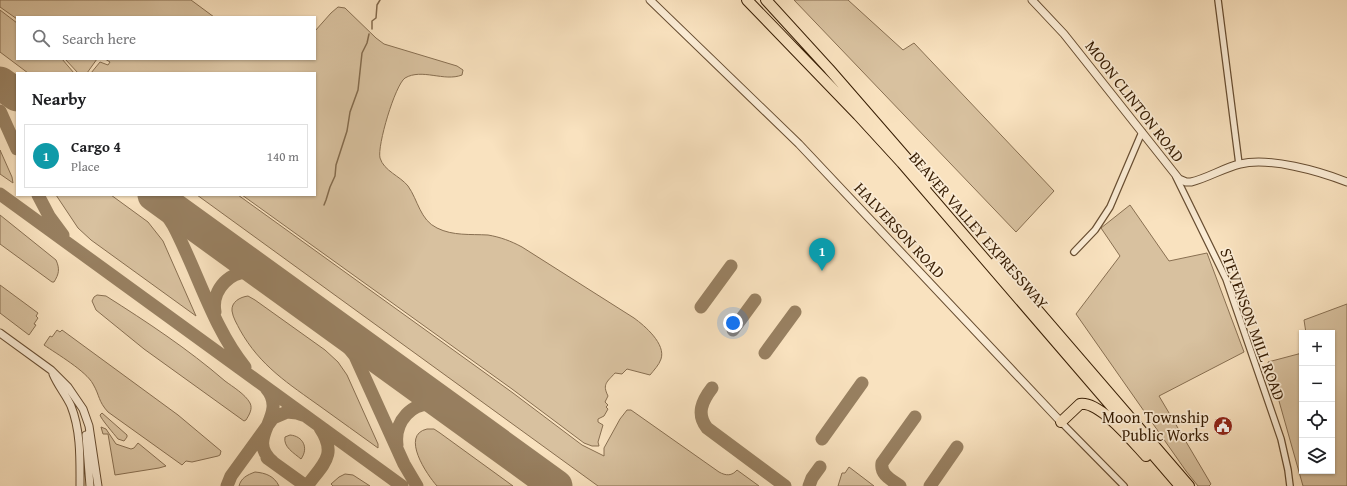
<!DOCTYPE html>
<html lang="en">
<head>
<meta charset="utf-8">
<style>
	body { margin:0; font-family:"Gentium Book Plus",serif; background:#f6f6f6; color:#202124 }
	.controls { position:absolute; right:12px; bottom:12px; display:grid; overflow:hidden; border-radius:0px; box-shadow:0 1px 3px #0004 }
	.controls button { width:36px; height:36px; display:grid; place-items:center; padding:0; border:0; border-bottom:1px solid #e0e0e0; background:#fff; color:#202124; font:20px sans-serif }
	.you { position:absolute; left:733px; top:323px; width:14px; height:14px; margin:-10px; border:3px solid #fff; border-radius:50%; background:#1a73e8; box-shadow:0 0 0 6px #1a73e833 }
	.badge { display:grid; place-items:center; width:26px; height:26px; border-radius:50%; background:#1a73e8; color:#fff; font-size:13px; font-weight:700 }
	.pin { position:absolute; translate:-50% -33px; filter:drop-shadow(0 1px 2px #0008) }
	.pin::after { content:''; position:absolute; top:21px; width:14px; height:12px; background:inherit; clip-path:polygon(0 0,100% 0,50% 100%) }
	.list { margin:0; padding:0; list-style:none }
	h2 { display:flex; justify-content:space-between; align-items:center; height:52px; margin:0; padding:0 16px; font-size:17px }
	h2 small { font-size:13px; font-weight:400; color:#757577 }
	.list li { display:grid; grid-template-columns:26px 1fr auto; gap:12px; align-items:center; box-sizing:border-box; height:64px; margin:0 8px 8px; padding:0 8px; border:1px solid #e0e0e0; border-radius:0px }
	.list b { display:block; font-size:15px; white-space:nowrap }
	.list p { margin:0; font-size:13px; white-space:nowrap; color:#757577 }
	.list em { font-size:13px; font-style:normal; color:#757577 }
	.icon { flex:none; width:22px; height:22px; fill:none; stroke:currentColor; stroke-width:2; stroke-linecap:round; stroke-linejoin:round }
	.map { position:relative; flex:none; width:1347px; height:486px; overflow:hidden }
	.search { position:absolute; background:#fff; box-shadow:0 1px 3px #0004; left:16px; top:16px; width:300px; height:44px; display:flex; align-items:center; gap:10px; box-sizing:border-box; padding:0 14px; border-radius:0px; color:#757577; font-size:15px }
	.panel { position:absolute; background:#fff; box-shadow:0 1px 3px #0004; left:16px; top:72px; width:300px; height:124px; border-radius:0px }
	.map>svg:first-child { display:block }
	.green { fill:#d8c19f; stroke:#886f51 }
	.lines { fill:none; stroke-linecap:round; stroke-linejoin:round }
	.stream { stroke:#846b4d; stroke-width:1.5 }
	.taxiway { stroke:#988061; stroke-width:13 }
	.runway { stroke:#988061; stroke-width:33 }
	.minor-casing { stroke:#684e32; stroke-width:8 }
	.tertiary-casing { stroke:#684e32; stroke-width:9 }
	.motorway-casing { stroke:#371d03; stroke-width:12 }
	.minor { stroke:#fbecd5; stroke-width:5.5 }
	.tertiary { stroke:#fbecd5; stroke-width:7 }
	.motorway { stroke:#f9e2bf; stroke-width:10 }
	.labels { text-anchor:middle; stroke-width:3.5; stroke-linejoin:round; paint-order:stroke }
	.street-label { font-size:16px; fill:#371d03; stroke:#fbecd5 }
	.poi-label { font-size:16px; fill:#371d03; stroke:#fbecd5; text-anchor:end }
</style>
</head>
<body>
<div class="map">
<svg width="1347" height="486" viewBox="0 0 1347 486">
	<rect width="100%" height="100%" fill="#f9e2bf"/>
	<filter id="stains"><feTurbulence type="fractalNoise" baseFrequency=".005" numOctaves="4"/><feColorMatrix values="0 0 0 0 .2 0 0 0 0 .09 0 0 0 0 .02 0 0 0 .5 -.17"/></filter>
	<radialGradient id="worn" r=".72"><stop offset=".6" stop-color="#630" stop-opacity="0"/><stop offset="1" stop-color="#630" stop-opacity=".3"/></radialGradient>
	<path class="green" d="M0,0H191L214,17H17V19L0,7Z
		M794,0H848L903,50L914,43L1054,191L1016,232Z
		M338,7L345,8L376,38L384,44L457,66L463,70L462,75C444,82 422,68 405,78C395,85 377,146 380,158C384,171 400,176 408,186C418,200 420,220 437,228C453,236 470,234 488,235C500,237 511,241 522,247L634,318C645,326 666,344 661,359C659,365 654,370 650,375L627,369L622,374L615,373C607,382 602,384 608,396L605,402L608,405L606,407L608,409L604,416L598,419V422L603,425L598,442L599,446H592L584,443L512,389L242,195H315V73H91L100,62L108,65L110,62L105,59H315V31L331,13Z
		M0,10L17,23V59H62L74,73H28L0,52Z
		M65,59H97L87,73H78Z
		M0,150L12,177L13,183L0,174Z
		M56,195H111L148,222L163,241L196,316L91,240L78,228Z
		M197,195H238L513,393L582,445L604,456V448L620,419L627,410H631L719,472C726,476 732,476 737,470L759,486H598Z
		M1130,205L1169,261L1207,253L1244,352L1159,396L1211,484L1209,486H1198L1186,471L1076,314L1120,256L1101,228Z
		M0,215L56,260C60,269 59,274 54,282H52L0,244Z
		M0,285L38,313L36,316L38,318L34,324L36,325L29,335L0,313Z
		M97,295L106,296C147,322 188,349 225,381C233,387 245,394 250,403C253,409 249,415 246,420L244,421L144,349L96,310L92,301L94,297Z
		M248,296L255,300L325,350L338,362L347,375L378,444V448C359,434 340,421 321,407C289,384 260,366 240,330C237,324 233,318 232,311C231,302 240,297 248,296Z
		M1347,304V486H1303L1268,362L1302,353V471H1332V333H1306L1304,320Z
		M57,330L60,332L62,330L178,415L221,451L220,455L218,456L192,462L186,461L182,465L108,412C98,401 100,396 93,384C86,371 57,354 44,345L50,336L52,337Z
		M102,413L127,435V437L124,441L118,439C114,434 101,419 100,415Z
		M101,427L106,429L116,444L131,449L134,448L138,443L166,466L159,468L115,475L108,434H103Z
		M427,429H434L440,433L513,486H437C427,475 400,435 427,429Z
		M290,435C303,436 309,448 301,459C294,453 283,447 285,437Z
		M849,467L874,486H838L842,473H845Z
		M255,472C266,473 274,476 279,486H239C241,478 247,475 255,472Z
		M345,474L353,475L370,486H333L331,484L339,477Z"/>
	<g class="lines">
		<path class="stream" d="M372,29V21L376,18L377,5L380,0
			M324,205L326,200L330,187L335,176L336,165L347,131L350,112L358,90L362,53L367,43L369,34"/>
		<path class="taxiway" d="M0,91L17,102
			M0,111L17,149
			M0,194L402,486
			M38,195L49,216L63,235
			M149,195L166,214L173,225C197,270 213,328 245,367
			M299,300L334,330L355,356L404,464L417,486
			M701,307L731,266
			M215,312C211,290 231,268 254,273C264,275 273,282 281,287
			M733,330L755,300
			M765,353L795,312
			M266,388C290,416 243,437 273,462
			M712,388C702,401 696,414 707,428L785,486
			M822,439L862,383
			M397,445C394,422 412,400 436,405C447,407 456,414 464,420
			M267,458L306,486
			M227,486L231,476L273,418L287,412L297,413L303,415
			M307,486C323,464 338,455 320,428
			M809,486L812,478L820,467
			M900,486C892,480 880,475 882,463L915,417
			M930,486L957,447"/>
		<path class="runway" d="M0,83L17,95
			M154,195L556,486"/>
		<defs>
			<path id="minor" d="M1218,0L1239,164
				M1176,177L1226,279L1281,439L1288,470L1290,486
				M1074,252L1095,230L1110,207L1142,132
				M1061,422L1124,486"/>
			<path id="tertiary" d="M650,0L799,144L1061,422
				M1032,0L1064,34L1179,179L1186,182H1191C1208,178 1223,168 1240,164C1270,157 1319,171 1347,182
				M0,333L51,370L68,387L83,409L89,426L98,486
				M53,374C58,386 66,395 71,406C81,431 80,460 80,486
				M86,435L90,486"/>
			<path id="motorway" d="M747,0L858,115L902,163L1180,486
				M766,0L829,69L928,183
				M996,262L1189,486
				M1061,422L1080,404C1100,401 1133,442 1146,456"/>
		</defs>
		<use href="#minor" class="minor-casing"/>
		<use href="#tertiary" class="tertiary-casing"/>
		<use href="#motorway" class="motorway-casing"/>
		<use href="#minor" class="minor"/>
		<use href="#tertiary" class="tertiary"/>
		<use href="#motorway" class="motorway"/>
	</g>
	<defs>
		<symbol id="civic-disc" viewBox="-11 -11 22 22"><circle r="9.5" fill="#8f2418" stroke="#fbecd5"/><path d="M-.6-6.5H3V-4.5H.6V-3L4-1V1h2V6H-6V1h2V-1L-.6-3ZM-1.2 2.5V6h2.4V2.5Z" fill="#fff"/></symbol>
	</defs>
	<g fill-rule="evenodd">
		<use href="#civic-disc" x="1212" y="415" width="22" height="22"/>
	</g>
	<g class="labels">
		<g class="street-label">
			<text transform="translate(1135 101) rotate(52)" y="6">MOON CLINTON ROAD</text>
			<text transform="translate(900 230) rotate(47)" y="6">HALVERSON ROAD</text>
			<text transform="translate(979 230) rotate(49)" y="6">BEAVER VALLEY EXPRESSWAY</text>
			<text transform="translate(1253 324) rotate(70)" y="6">STEVENSON MILL ROAD</text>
		</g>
		<g class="poi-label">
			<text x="1209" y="423">Moon Township<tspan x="1209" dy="18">Public Works</tspan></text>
		</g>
	</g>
	<rect width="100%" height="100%" filter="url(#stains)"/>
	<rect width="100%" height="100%" fill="url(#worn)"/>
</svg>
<div class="controls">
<button>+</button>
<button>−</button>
<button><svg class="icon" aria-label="locate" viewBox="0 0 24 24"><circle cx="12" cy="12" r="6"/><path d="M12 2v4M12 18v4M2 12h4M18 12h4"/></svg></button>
<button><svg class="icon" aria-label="layers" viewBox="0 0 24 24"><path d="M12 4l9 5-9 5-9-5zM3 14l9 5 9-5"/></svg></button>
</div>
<div class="you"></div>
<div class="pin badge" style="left:822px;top:271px;background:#0f9aa8">1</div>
<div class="search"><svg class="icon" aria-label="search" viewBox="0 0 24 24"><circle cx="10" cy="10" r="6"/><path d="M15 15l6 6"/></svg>Search here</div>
<section class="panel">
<h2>Nearby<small></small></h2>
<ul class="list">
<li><span class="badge" style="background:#0f9aa8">1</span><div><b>Cargo 4</b><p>Place</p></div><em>140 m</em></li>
</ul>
</section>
</div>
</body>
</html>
